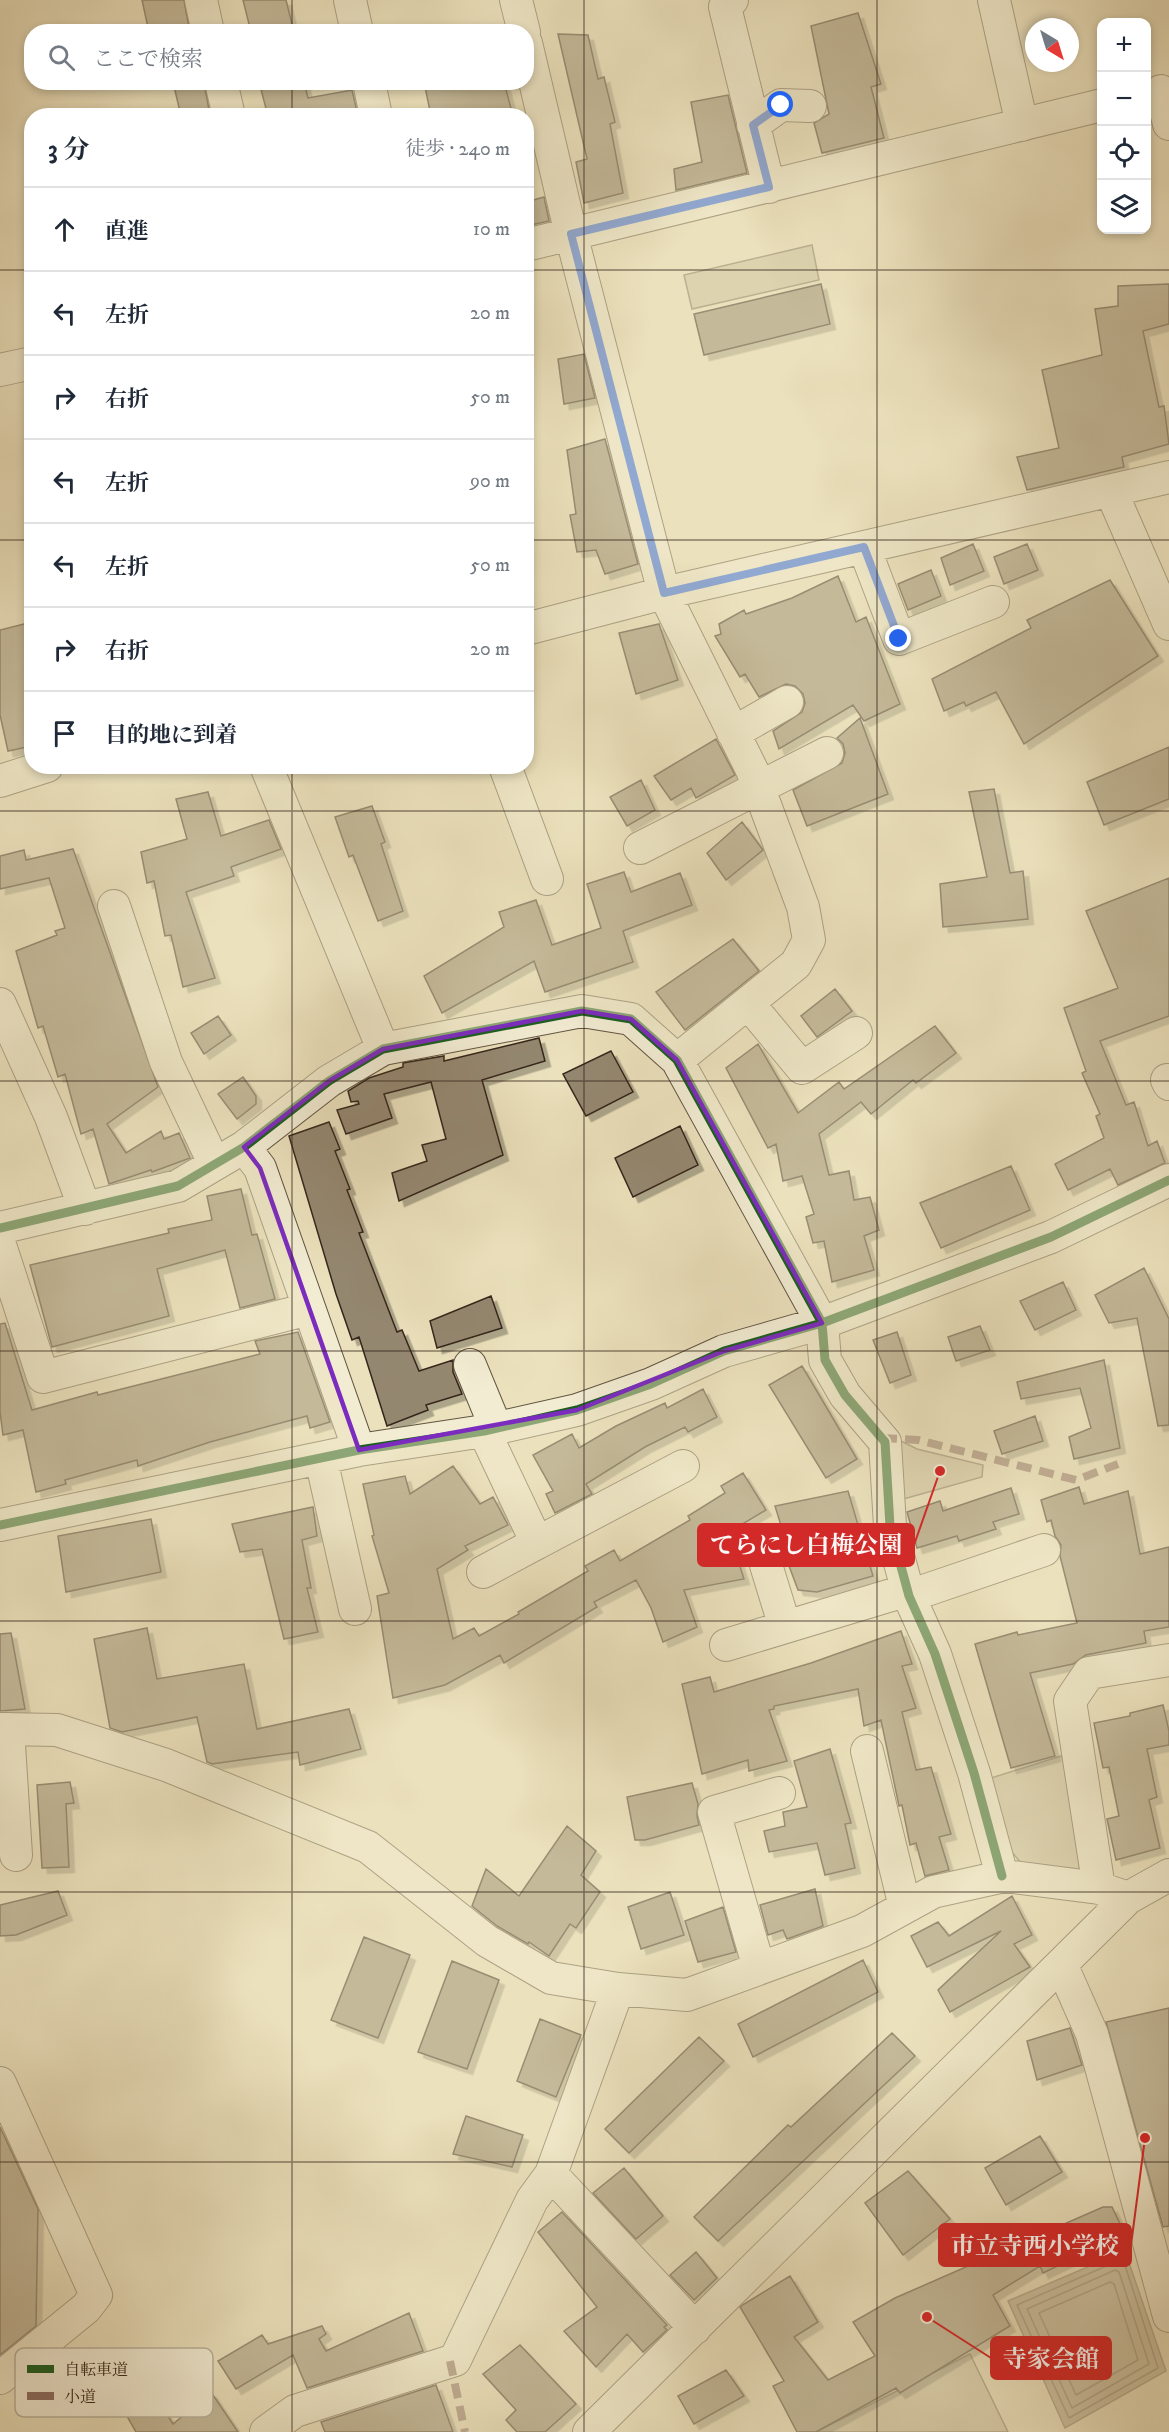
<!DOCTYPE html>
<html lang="ja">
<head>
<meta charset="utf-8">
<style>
	body { margin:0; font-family:"IM FELL DW Pica","Noto Serif JP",serif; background:#f2f2f3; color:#1f2937 }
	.controls { position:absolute; right:18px; top:18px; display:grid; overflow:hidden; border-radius:12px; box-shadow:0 3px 9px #0003 }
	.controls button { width:54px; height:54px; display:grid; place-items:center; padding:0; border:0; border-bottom:2px solid #e0e1e3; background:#fff; color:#1f2937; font:30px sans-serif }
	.compass { position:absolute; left:1025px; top:18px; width:54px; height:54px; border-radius:50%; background:#fff; box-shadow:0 3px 9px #0003; rotate:142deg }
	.stop { position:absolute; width:18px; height:18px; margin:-14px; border:4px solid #2563eb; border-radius:50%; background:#fff }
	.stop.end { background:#2563eb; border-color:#fff; box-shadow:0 2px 6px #0008 }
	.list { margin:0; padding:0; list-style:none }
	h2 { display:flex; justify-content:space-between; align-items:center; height:78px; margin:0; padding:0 24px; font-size:26px }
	h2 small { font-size:20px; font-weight:400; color:#747a83 }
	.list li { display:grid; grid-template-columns:39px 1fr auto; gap:18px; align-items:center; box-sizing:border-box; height:84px; padding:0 24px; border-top:2px solid #e0e1e3 }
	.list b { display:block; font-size:22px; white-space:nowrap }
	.list em { font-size:20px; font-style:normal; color:#747a83 }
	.icon { flex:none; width:33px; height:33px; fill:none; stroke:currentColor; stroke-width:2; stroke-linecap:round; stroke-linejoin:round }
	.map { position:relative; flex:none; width:1169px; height:2432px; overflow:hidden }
	.search { position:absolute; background:#fff; box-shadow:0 3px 9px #0003; left:24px; top:24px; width:510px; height:66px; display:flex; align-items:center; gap:15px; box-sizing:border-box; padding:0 21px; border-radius:24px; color:#747a83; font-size:22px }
	.panel { position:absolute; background:#fff; box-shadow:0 3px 9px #0003; left:24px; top:108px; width:510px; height:666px; border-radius:24px }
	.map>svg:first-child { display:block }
	.green { fill:#ccc1a1; stroke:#80745e; stroke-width:1.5 }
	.water { fill:#ada185; stroke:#7d705b; stroke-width:1.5 }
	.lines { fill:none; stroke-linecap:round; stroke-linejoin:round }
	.shore { stroke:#716450; stroke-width:1.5 }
	.building { fill:#94876f; stroke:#35261b; stroke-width:1.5; filter:url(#shadow) }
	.minor-casing { stroke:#625543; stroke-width:34 }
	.minor { stroke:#f2ecd3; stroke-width:32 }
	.quiet { stroke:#8d6e63; stroke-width:8; stroke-dasharray:15 8; stroke-linecap:butt }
	.cycleway-casing { stroke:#f2ecd3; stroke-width:13 }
	.cycleway { stroke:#1b5e20; stroke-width:9 }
	.route { stroke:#2563eb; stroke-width:8 }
	.marked { fill:none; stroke:#7b2cbf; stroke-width:4.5; stroke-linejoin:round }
	.grid { fill:none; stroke:#35261b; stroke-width:1.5; stroke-opacity:0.55 }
	.key { fill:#f2ecd3; stroke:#b9b19c; stroke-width:1.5 }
	.key-label { font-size:16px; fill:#35261b }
	.leader { fill:none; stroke:#d62828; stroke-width:2 }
	.callout-dot { fill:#d62828; stroke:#f2ecd3; stroke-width:2 }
	.callout { fill:#d62828; stroke:#d62828; stroke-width:2 }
	.callout-label { font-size:24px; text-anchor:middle; font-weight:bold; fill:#fff }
</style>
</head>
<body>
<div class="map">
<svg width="1169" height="2432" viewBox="0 0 1169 2432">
	<defs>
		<filter id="shadow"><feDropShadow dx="5.5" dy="5.5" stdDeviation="0" flood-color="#0004"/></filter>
	</defs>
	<rect width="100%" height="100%" fill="#ebe1bc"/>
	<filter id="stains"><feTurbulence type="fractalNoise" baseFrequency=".00333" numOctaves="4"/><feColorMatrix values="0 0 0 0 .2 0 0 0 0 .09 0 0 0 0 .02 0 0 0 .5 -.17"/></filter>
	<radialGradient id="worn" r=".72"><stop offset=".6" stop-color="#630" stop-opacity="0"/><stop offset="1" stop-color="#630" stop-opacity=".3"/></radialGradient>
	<path class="green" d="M812,245L819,280L692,309L684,275Z
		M901,1441L917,1449L983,1465L982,1477L900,1500Z
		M1061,1756L1065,1764L1081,1878L1030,1874L1011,1851L988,1779Z
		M970,2354L1008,2432H816Z"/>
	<path class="water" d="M1125,2251L1166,2371L1065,2428L1008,2301Z"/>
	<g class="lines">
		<path class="shore" d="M1120,2260L1124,2262L1158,2368L1069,2418L1017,2305Z
			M1115,2270L1119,2272L1149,2364L1072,2408L1027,2309Z
			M1110,2282L1114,2284L1138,2360L1076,2395L1039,2313Z"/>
	</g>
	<path class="building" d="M142,0H184L189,28L175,32H149Z
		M243,0H286L294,32H251Z
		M858,13L881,84L871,87L884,138L822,153L814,123L829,114L811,26Z
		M558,34L588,35L598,79L604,77L615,122L610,124L623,193L584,203L576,162L587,159Z
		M173,82H204L210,116H181Z
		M259,82H304L308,98L352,90L358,116H268Z
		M424,82H504L513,116H431Z
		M728,95L747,173L676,190L674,169L702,162L691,102Z
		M544,197L549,221L526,226V202Z
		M821,284L830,324L704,355L694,314Z
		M1169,284V324L1143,331L1159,407L1164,406L1169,444L1122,457L1124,467L1027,490L1017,457L1059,448L1042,370L1102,355L1095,309L1118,306V286Z
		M584,354L595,398L564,404L558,359Z
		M605,439L638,564L605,574L596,550L577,552L570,515L576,514L567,450Z
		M973,544L984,571L950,585L941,558Z
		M1027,544L1038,570L1004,584L994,557Z
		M931,570L941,596L908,610L898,584Z
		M838,576L856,622L866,617L900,704L864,721L853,705L779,749L773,731L802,712L805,703L803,694L795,686L786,684L759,697L745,674L740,677L715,636L721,634L719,624L744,610L746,614L792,598Z
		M1110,580L1158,656L1024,744L996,692L966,706L964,702L944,711L932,679L1031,628L1027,620Z
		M32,622V746L8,751L0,715V630Z
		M659,624L678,680L636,694L619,633Z
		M860,718L888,794L807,826L793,790L842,763L845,753L843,744L837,738Z
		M716,739L735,775L696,798L691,788L671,800L654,776Z
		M1169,747V799L1104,825L1087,782Z
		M641,780L655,810L627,826L610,797Z
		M994,789L1010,873L1023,871L1028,919L943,927L940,884L987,877L969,792Z
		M208,792L221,836L269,820L281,849L231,867L234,876L186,892L215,978L183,987L171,935L165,936L154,881L147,883L141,852L187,839L176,799Z
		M372,806L385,842L381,844L403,911L378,921L353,855L349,857L335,817Z
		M742,822L763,850L726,880L707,853Z
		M73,849L158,1087L107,1124L126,1153L161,1131L164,1139L179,1133L190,1158L152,1172L151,1170L109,1184L93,1129L81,1134L65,1074L58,1077L43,1026L38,1028L16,951L57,935L55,931L65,928L49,878L0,889V856L24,850L26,860Z
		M624,872L631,892L680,873L692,905L623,931L633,962L545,992L534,961L442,1013L424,976L504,927L499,912L536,900L552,945L601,928L587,884Z
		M1169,878V1016L1100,1041L1126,1105L1134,1102L1148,1146L1157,1141L1165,1163L1118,1185L1110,1169L1068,1190L1055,1164L1104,1138L1096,1116L1100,1114L1082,1073L1086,1071L1064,1008L1118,988L1086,911Z
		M733,939L759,971L685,1030L656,992Z
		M835,989L852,1011L817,1037L801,1016Z
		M218,1016L231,1035L204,1054L191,1033Z
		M935,1026L956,1053L916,1083L913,1080L871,1114L861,1102L819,1134L829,1175L849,1171L854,1200L870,1197L879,1230L864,1236L874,1270L832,1282L824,1241L813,1243L806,1217L814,1214L802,1176L783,1181L776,1144L768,1148L726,1068L758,1044L798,1113L839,1082L844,1089Z
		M539,1038L545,1061L482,1080L503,1155L399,1201L392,1173L427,1161L422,1145L446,1139L431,1082L384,1094L392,1118L346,1134L337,1110L359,1104L358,1101L351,1102L348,1091L369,1078L403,1067V1063L444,1056V1061Z
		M611,1051L633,1092L586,1116L563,1074Z
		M243,1077L256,1096V1104L237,1119L218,1094Z
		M329,1122L340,1149L335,1151L350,1189L347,1190L363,1232L359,1233L397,1332L402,1330L419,1371L453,1360V1372L462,1394L426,1405L428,1410L387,1426L359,1337L352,1340L336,1294L289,1136Z
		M680,1126L698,1165L633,1197L615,1158Z
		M1011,1166L1030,1210L941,1248L920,1203Z
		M241,1189L252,1235L257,1234L275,1299L240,1308L225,1250L157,1269L169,1316L52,1347L30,1265L169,1233L168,1229L212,1220L207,1196Z
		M1144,1268L1169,1319V1425L1158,1426L1137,1318L1109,1323L1095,1295Z
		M1063,1282L1076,1310L1035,1330L1020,1301Z
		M491,1296L502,1328L437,1348L430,1321Z
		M5,1323L32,1410L97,1392L98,1395L260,1354L255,1341L298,1332L330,1422L310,1428L307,1416L210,1442L138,1466L137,1460L65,1480L66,1484L36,1492L23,1430L3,1435L0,1412V1324Z
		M980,1326L990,1350L956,1361L948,1337Z
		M897,1332L911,1375L890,1383L873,1340Z
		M1104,1360L1120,1448L1074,1459L1069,1437L1091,1428L1080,1388L1021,1399L1017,1382Z
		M802,1366L857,1459L826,1478L769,1385Z
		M703,1389L717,1417L688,1432L685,1427L645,1447L586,1484L592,1494L555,1513L546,1494L553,1491L533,1455L572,1434L579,1448L616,1426L665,1403L667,1408Z
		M1035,1416L1043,1441L1002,1454L994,1431Z
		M453,1466L480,1504L493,1497L508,1525L465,1546L468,1550L437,1569L453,1639L474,1628L479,1636L519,1614L518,1612L588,1571L585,1566L614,1550L620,1561L690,1520L688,1516L725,1493L721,1486L743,1473L766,1510L729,1532L744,1579L684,1590L697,1627L663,1642L651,1608L636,1580L594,1602L597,1607L504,1663L500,1655L445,1685L393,1698L377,1596L389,1593L372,1536L374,1535L363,1484L405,1476L410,1494Z
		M1079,1487L1084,1504L1128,1491L1140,1554L1169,1547V1627L1144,1631L1146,1643L1086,1655L1073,1664L1030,1673L1055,1756L1011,1768L975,1644L1017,1632L1018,1635L1077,1623L1060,1556L1061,1545L1055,1536L1051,1520L1047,1522L1041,1500Z
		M1011,1488L1019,1514L993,1522L996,1529L959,1541L957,1536L917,1548L907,1512L940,1501L943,1511Z
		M848,1491L873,1576L817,1592L798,1590L788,1563L792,1561L775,1506Z
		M313,1507L317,1536L302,1540L311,1588H307L318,1632L284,1639L262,1549L240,1552L232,1524Z
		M151,1519L161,1572L66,1592L58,1536Z
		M147,1628L157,1679L244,1664L257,1729L349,1709L361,1749L300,1765L298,1752L212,1764L207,1762L197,1717L122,1732L110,1728L94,1639Z
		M901,1631L912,1664L902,1666L916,1708L902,1712L916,1770L931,1767L951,1834L939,1837L949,1870L925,1876L916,1843L910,1845L902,1805L899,1806L881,1720L864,1726L858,1689L774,1706V1709L769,1710L787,1761L749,1771L748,1760L702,1774L682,1684L710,1677L714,1692L811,1663Z
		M11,1633L25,1709L0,1711V1634Z
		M1163,1705L1169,1731V1745L1147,1749L1157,1797L1149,1800L1160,1848L1116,1860L1107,1819L1119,1816L1109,1767L1103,1768L1094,1723L1130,1716V1713Z
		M830,1749L851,1823L845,1824L855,1868L825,1875L817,1843L769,1852L764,1831L785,1826L783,1812L807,1807L794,1761Z
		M70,1782L74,1803L66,1804L69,1867L42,1868L37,1785Z
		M692,1783L698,1804L697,1816L699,1825L645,1840H635L627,1797Z
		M567,1826L596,1851L581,1875L600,1892L576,1928L570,1924L549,1956L529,1942L528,1944L497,1926L472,1906L486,1869L519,1896Z
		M815,1889L823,1926L787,1939L783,1930L768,1935L760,1905Z
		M58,1891L67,1915L16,1935L0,1936V1905Z
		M670,1892L684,1935L641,1949L628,1907Z
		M1012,1896L1032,1935L1014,1944L1030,1967L950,2012L938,1990L1001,1931L927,1967L911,1936L938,1922L949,1936Z
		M723,1907L736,1952L698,1962L685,1921Z
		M364,1937L410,1955L378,2038L331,2020Z
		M863,1960L878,1992L753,2057L738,2024Z
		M452,1961L499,1980L467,2069L418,2052Z
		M1169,2008V2226L1163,2227L1106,2022Z
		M540,2019L581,2035L556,2097L517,2081Z
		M1070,2028L1082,2065L1037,2080L1027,2041Z
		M892,2033L915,2056L718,2241L694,2217L788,2125L791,2127Z
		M699,2037L724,2061L629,2153L605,2129Z
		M466,2116L523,2135L512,2167L453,2154Z
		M0,2127L38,2209L36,2326L0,2355Z
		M1040,2136L1062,2172L1006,2205L985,2168Z
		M624,2168L663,2216L636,2239L593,2193Z
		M908,2171L950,2219L903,2255L865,2203Z
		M1103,2207H1112L1125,2234L1043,2273L1040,2266L993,2295L1010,2326L900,2393L896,2388L816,2432H797L773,2386L784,2381L740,2307L744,2304L790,2276L818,2322L794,2337L828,2380L875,2356L853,2322L895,2298Z
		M562,2212L667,2325L664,2327L667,2330L643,2352L627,2334L596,2367L564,2331L597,2307L538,2232Z
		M696,2252L717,2278L694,2300L670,2275Z
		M409,2313L423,2351L307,2388L293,2355L236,2389L218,2361L262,2335L268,2344L322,2326L326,2334L319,2339L326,2351Z
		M520,2345L576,2404L545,2432H517L506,2420L516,2410L483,2374Z
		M726,2370L744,2396L694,2424L678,2396Z
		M436,2385L453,2432H325L321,2422Z
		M211,2392L238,2432H136L125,2413L154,2394L173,2424Z"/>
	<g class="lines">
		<defs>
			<path id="minor" d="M201,0L208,32
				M350,0L357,32
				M516,0L524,32
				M732,0L725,7L769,187
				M994,0L1022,125
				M526,43L571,234L664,593L752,770L803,907L809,940L796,964L677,1060
				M221,82L229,116
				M369,82L376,116
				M1161,91L1169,124
				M753,125L781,105L810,106
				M526,245L1102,105
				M0,370L32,363
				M1111,491L1169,624
				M864,547L899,639L993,602
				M526,629L664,593L1169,477
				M733,733L787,702
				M266,766L383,1049
				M505,766L547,879
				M0,781L47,766
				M640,848L827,753
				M114,906L166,1062L214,1163
				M748,1003L802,1068L856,1033
				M0,1004L51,1117L85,1209
				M1167,1080L1169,1084
				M244,1147L260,1168L359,1450
				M0,1228L178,1186L244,1147L329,1081L383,1049L582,1011L631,1019L677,1060L822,1323L825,1360L845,1395L885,1442L890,1526L909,1596L935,1654L974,1773L1002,1876
				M0,1245L43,1377L309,1309
				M470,1365L496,1428
				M484,1431L537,1543L683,1466
				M321,1459L355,1609
				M0,1525L359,1450L484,1431L577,1410L651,1384L724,1351L822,1323L1051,1237L1169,1180
				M766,1565L785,1627
				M483,1572L537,1543
				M909,1596L1044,1550
				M726,1645L908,1590
				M0,1729L57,1730L166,1765L368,1847L487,1941L551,1978L618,1989L687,1995L862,1931L933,1892L1005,1876L1099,1888L1128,1898
				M8,1729L16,1855
				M867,1751L905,1907
				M1099,1888L1070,1701L1089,1673L1169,1660
				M1062,1966L1092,2034L1169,2316
				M759,1968L714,1812L779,1793
				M0,2083L96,2295L86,2308L0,2378
				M551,2174L695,2328
				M266,2432L295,2411L455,2360L532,2200L551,2174L618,1989
				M589,2432L1128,1898L1169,1875"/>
		</defs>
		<use href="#minor" class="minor-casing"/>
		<use href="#minor" class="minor"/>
		<path class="quiet" d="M882,1438L918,1440L1076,1480L1118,1464
			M450,2361L465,2432"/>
		<defs>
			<path id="cycleway" d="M0,1228L178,1186L244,1147L329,1081L383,1049L582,1011L631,1019L677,1060L822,1323L825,1360L845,1395L885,1442L890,1526L909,1596L935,1654L974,1773L1002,1876
				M0,1525L359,1450L484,1431L577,1410L651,1384L724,1351L822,1323L1051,1237L1169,1180"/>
		</defs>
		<use href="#cycleway" class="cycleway-casing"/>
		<use href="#cycleway" class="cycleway"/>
	</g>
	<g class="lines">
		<path class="route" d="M781,105L753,125L769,187L571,234L664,593L864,547L899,639"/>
	</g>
	<path d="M0 0H1169V2432H0ZM582,1011L631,1019L677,1060L822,1323L724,1351L577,1410L359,1450L260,1168L244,1147L329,1081L383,1049Z" fill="#ebe1bc" fill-opacity=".55" fill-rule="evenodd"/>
	<path class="marked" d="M582,1011L631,1019L677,1060L822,1323L724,1351L577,1410L359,1450L260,1168L244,1147L329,1081L383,1049Z"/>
	<path class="grid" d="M292,0V32M584,0V2432M877,0V2432M292,82V116M0,270H32M526,270H1169M0,540H32M526,540H1169M292,766V2432M0,811H1169M0,1081H1169M0,1351H1169M0,1621H1169M0,1892H1169M0,2162H1169"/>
	<rect x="15" y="2348" width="198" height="69" rx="9" class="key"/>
	<rect x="27" y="2365" width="27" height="8" fill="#1b5e20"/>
	<rect x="27" y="2392" width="27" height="8" fill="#8d6e63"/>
	<g class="key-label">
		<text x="64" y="2375">自転車道</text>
		<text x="64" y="2402">小道</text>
	</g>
	<path class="leader" d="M940 1471L914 1545M1145 2138L1131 2245M927 2317L991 2358"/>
	<g class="callout-dot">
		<circle cx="940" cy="1471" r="6"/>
		<circle cx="1145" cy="2138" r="6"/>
		<circle cx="927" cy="2317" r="6"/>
	</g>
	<g class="callout">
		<rect x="698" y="1524" width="216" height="42" rx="6"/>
		<rect x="939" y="2224" width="192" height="42" rx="6"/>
		<rect x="991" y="2337" width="120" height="42" rx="6"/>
	</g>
	<g class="callout-label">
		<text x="806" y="1553">てらにし白梅公園</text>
		<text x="1035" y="2254">市立寺西小学校</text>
		<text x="1051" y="2367">寺家会館</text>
	</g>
	<rect width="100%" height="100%" filter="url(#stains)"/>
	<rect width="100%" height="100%" fill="url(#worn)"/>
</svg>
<div class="controls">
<button>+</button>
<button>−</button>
<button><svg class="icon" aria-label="locate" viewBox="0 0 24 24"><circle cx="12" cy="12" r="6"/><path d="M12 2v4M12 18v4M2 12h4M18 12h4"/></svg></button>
<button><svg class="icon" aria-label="layers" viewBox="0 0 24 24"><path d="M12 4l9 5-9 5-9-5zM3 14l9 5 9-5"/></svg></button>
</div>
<svg class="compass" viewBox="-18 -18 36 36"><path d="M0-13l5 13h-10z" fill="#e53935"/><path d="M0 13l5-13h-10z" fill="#747a83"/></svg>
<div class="stop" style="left:781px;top:105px"></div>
<div class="stop end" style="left:899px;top:639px"></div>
<div class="search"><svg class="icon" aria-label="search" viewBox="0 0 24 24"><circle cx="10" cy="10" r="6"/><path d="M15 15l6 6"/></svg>ここで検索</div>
<section class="panel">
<h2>3 分<small>徒歩 · 240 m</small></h2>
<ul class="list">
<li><svg class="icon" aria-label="ahead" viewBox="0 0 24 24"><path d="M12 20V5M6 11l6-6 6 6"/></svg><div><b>直進</b></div><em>10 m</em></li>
<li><svg class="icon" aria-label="left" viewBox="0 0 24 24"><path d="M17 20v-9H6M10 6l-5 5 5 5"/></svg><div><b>左折</b></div><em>20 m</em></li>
<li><svg class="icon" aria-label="right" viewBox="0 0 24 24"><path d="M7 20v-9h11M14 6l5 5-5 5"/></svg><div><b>右折</b></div><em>50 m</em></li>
<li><svg class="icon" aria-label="left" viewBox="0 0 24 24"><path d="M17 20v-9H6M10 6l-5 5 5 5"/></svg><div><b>左折</b></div><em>90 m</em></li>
<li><svg class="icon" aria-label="left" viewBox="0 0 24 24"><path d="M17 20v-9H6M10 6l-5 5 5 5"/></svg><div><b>左折</b></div><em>50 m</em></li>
<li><svg class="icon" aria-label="right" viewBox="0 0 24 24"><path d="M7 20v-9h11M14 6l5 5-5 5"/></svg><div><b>右折</b></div><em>20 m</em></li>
<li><svg class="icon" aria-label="arrive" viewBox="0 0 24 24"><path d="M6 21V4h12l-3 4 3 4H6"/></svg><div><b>目的地に到着</b></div></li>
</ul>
</section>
</div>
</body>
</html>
